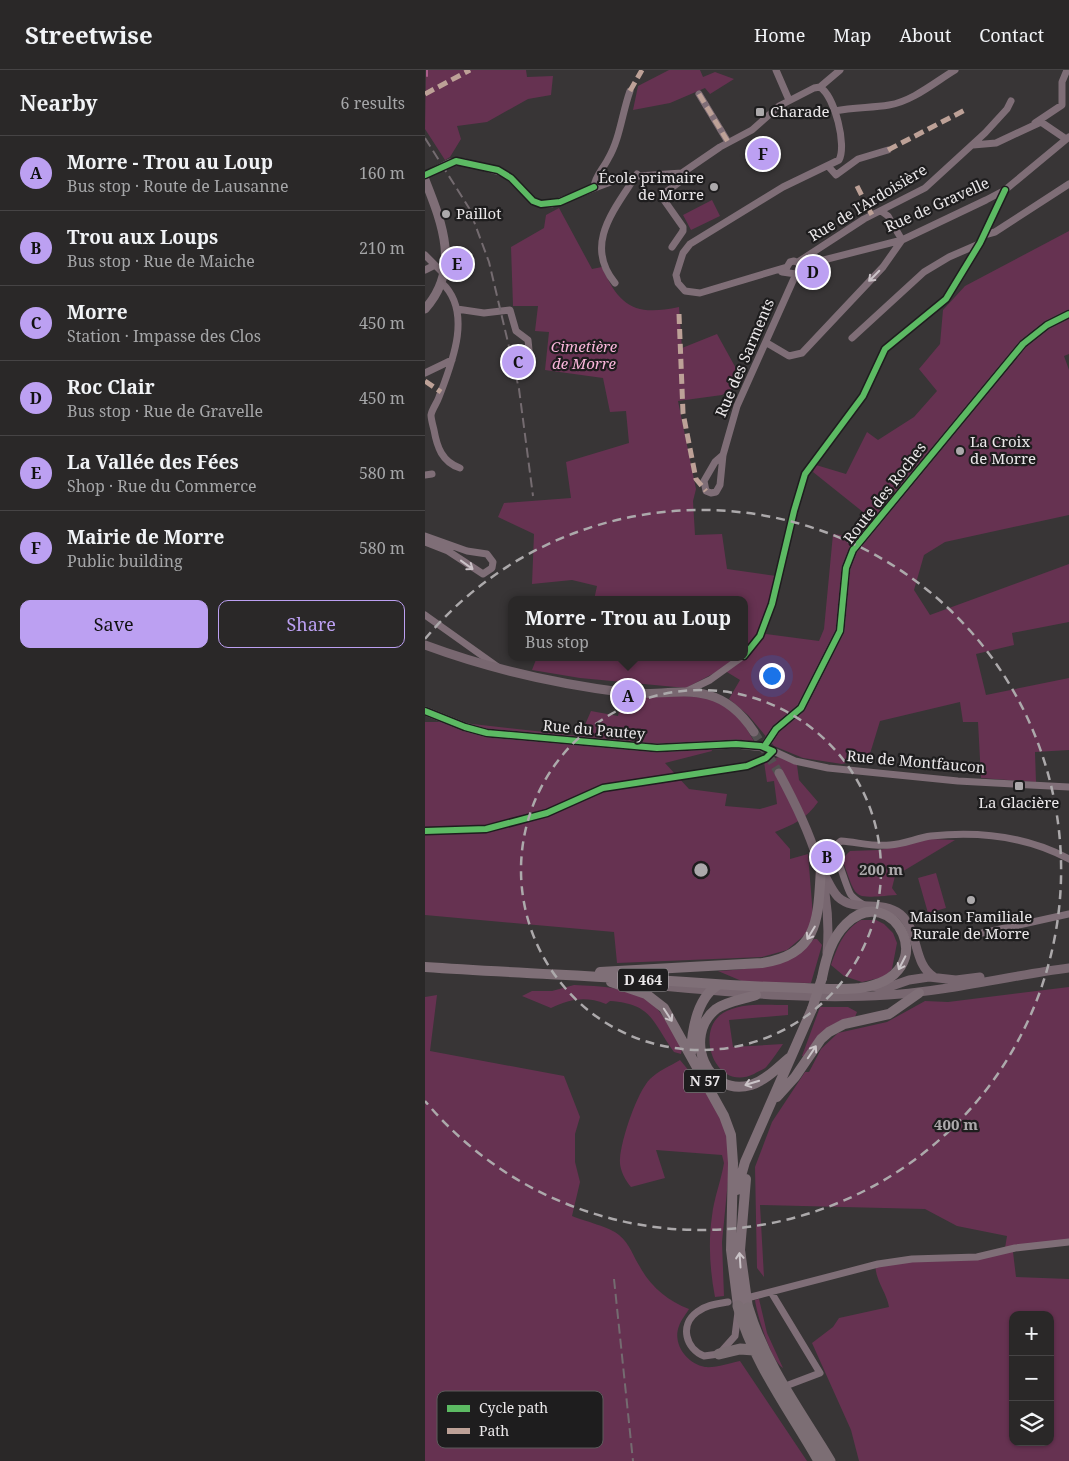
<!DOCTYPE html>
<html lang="en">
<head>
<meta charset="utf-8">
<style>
	body { margin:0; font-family:"Noto Serif",serif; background:#323030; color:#f1f3f6 }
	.controls { position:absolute; right:15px; bottom:15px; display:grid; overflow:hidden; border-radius:10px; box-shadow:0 1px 4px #0004 }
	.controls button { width:45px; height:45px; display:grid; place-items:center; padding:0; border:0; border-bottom:1px solid #464445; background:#2a2828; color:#f1f3f6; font:25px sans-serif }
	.you { position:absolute; left:346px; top:605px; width:18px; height:18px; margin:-12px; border:4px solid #fff; border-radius:50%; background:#1a73e8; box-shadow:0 0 0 8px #1a73e833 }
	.badge { display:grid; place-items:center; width:32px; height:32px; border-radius:50%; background:#bca0f2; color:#111; font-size:16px; font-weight:700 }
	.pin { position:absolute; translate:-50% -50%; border:2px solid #fff; box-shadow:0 1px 5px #0006 }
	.popup { position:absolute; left:83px; top:526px; width:240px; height:65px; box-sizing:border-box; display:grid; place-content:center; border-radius:10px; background:#2a2828; filter:drop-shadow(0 1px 4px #0005); font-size:16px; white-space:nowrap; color:#a5a6a8 }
	.popup b { font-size:19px; color:#f1f3f6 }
	.popup::after { content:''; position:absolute; left:50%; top:100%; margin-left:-10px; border:10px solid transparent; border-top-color:#2a2828 }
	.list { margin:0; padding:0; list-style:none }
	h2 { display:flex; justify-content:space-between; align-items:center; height:65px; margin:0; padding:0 20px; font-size:21px }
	h2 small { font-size:16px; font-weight:400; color:#a5a6a8 }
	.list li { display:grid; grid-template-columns:32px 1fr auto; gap:15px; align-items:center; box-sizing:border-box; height:75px; padding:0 20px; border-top:1px solid #464445 }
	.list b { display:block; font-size:19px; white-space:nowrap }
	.list p { margin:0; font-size:16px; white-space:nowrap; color:#a5a6a8 }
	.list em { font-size:16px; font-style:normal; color:#a5a6a8 }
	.actions { display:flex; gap:10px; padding:15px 20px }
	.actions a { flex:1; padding:11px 0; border:1px solid #bca0f2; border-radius:10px; text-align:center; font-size:18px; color:#bca0f2 }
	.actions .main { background:#bca0f2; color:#111 }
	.icon { flex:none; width:28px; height:28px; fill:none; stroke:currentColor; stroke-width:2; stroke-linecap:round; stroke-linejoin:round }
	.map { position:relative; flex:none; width:644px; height:1391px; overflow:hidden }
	header { display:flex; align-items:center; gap:30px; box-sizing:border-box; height:70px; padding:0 25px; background:#2a2828; border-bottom:1px solid #464445 }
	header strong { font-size:24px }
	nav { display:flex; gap:28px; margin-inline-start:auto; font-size:18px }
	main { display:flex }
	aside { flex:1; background:#2a2828 }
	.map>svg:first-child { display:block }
	.green { fill:#663251; fill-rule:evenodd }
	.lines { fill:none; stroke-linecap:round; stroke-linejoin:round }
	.stream { stroke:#ac5e8b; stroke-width:2 }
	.secondary-tunnel { stroke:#535051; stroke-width:9; stroke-dasharray:9 4.5; stroke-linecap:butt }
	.minor { stroke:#7f6e77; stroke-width:7 }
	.tertiary { stroke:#7f6e77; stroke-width:9 }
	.secondary { stroke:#786770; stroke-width:9 }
	.primary { stroke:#7f6f77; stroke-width:10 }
	.trunk { stroke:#7c6e74; stroke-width:11 }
	.rail { stroke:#746b70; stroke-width:2; stroke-dasharray:10 5; stroke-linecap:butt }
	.primary-bridge { stroke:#7f6f77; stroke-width:10 }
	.quiet { stroke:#bda197; stroke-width:5; stroke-dasharray:10 5; stroke-linecap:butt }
	.cycleway-casing { stroke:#1e1d1e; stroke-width:9 }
	.cycleway { stroke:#5cba63; stroke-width:6 }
	.oneway { stroke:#cbc3c8 }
	.oneway2 { stroke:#cbc4c8 }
	.ring { fill:none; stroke:#aca9ab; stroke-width:2.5; stroke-dasharray:9 6 }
	.poi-dot { fill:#aca9ab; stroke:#1e1d1e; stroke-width:2 }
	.labels { text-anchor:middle; stroke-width:4.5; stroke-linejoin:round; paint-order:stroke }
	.shield { fill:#1e1d1e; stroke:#aeabad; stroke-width:1 }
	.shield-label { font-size:14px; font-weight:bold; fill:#ebe8ea }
	.poi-label { font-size:15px; fill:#ebe8ea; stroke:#1e1d1e; text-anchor:start }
	.street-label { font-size:15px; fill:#ebe8ea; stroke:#1e1d1e }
	.park-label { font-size:15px; font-style:italic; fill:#f9b5da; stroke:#1e1d1e }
	.key { fill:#1e1d1e; stroke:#5c5a5b; stroke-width:1 }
	.key-label { font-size:14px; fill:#ebe8ea }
	.centre { fill:#aca9ab; stroke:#1e1d1e; stroke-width:2.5 }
	.ring-label { font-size:15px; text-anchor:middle; font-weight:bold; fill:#aca9ab; stroke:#1e1d1e; stroke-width:4.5; stroke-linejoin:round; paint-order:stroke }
</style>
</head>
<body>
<header>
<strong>Streetwise</strong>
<nav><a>Home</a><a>Map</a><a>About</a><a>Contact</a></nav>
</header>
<main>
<aside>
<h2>Nearby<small>6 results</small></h2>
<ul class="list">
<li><span class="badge">A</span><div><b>Morre - Trou au Loup</b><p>Bus stop · Route de Lausanne</p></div><em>160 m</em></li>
<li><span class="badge">B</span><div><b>Trou aux Loups</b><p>Bus stop · Rue de Maiche</p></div><em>210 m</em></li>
<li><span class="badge">C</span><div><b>Morre</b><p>Station · Impasse des Clos</p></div><em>450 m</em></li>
<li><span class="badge">D</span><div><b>Roc Clair</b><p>Bus stop · Rue de Gravelle</p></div><em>450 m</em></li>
<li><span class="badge">E</span><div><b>La Vallée des Fées</b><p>Shop · Rue du Commerce</p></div><em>580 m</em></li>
<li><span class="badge">F</span><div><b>Mairie de Morre</b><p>Public building</p></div><em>580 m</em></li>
</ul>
<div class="actions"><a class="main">Save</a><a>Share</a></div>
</aside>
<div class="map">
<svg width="644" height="1391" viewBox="0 0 644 1391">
	<rect width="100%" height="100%" fill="#383536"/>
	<path class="green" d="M1,0H101L102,7L128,6L126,25L103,29L62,52L32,56L36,69L25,87L20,90L0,59Z
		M244,0H275L278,7L290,2L309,9L285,24L280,18L245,33L208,40L213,16Z
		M287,130L295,146L266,160L258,145Z
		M134,138L167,199L177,197C195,238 211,246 254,237L257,278L292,264L318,311L297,325L253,331L271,419L268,431L270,465L297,464L302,499L351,506L341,564L394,571L399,559L408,464L422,466L438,442L388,402L391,395L421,404L442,362L453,370L489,347L512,321L494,299L515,274L518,240L540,216L644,161V284L639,286L644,300V445L520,472L499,485L489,520L505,545L644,494V552L587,563L589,575L551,584L561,625L644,608V680L610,682L611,712L556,708L553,652H538L535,632L455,651L444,687L417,694L378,688L349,676L323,645L304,629L315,610L297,599L261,618L155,608L107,600L112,587H319V530H169L172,516L147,510L107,514L109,464L73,447L79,433L146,428L141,392L204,373L201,341L185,342L178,308L120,300L124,262L110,261L113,236H88L86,177L119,158L121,145Z
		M197,628C224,628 274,621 298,634C313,642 322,659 330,673L284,672L287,681L240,693L264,719L302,724L300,736L335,739L352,734L349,711L342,712L339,692L354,687L372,695L374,710L393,732C382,748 368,755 350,762L365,779V789L383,784L388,846L382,863L362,880L337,887L192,893L189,862L0,845V652H30L155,666L166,641L193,646Z
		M505,769L530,770L470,806L467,818L472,825C426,828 433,832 417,789L425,781L454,780Z
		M511,803L521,838L503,843L493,808Z
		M436,850H451L459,854L468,863L472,873L467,899L459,907L437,912L419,906L406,895C413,876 418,861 436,850Z
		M389,869H392L397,875L386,913L319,912L293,901C329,899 362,895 389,869Z
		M149,915C173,916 211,917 230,936C241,949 249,964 257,979L256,984L249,982C227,952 228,934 185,931L181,934C160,926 146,929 126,938L97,926L107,921H127Z
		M644,917V1175L604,1177L588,1182L591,1207L644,1209V1391H434L426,1360L387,1273L408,1257L414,1248L464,1237C462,1223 448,1207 451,1193L554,1185L580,1178L582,1166L532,1156L500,1139L335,1135L339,1207L332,1198L330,1097L347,1052L380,1002H384L396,979L413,963L462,952L500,931L523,932ZM588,1245H625V1372H588Z
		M12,925L5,981L139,1006L155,1047L150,1064V1092L155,1112L147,1146C159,1151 185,1157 194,1165C205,1174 208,1186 215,1197C226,1217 243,1231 264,1239C261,1244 256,1250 254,1256C247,1274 262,1294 280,1297C291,1298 305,1293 315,1291L382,1391H0V927Z
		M363,935V945L304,950L308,977L358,974C353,981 348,989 342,996C339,1000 333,1001 329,1004C290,1023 269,961 298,943C315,932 344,935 363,935Z
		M395,937H423L432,942L430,947C405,950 393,968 379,987L377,986Z
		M255,990L270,1008L273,1006L298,1052L304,1073L305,1090L297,1172L299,1226L290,1227C285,1201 283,1173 287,1146C289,1128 296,1111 299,1093L297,1085L231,1080L240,1108L206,1117C200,1110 194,1099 195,1089C196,1070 212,1022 225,1009C233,1001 245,996 255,990Z
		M334,1229L342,1263L358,1298C346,1291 332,1245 330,1230Z"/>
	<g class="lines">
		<path class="stream" d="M2,0V6"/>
		<path class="secondary-tunnel" d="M329,662L354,703"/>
		<path class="minor" d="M351,0L364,30
			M274,24L303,72
			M410,41C429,37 446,38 464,35C488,31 510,12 530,0
			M610,53L637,35V12L642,0
			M548,75L571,73L616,52L641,69
			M403,96L411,105L433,89L463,80
			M0,105L25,92H40L81,104L108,131L116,134H127L199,107L257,103L295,77L327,60L354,36L389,18L395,17L415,0
			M169,117C170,106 178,99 183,89C195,69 197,43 205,21
			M559,165L570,162L644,114
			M247,177L258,161V157L239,130L238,124L256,111L257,103
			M0,185L20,205
			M373,192L439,149L500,118L560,63L582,39L586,31
			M375,196L477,170L561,130L580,120L644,67
			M362,197L275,223L260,221L253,213L251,205L258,183L265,174L358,117L414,90C422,76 410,27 395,17
			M0,200L8,196
			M357,202L371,204L375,198L374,193L369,191L365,192L362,197
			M17,213C48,242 27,293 14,327C12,333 7,339 6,345C6,349 8,356 9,360C12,377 17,392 35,398
			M190,213C158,174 190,139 212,104
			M32,239L59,243L85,240L91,261L103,270L106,299
			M427,268L499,202L524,187L554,174
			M342,273L364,286L377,283L458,197L477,170L463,146L456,141
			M0,303L27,290
			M298,385L290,392L279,411L281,421L286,423L291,422L295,415L298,385L312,336L371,204
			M0,405L7,404
			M0,466L42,481L62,484L68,492L67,498L58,504L23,481L0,472
			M0,545L73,597
			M319,586L335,566L347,534L369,441L380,404L438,326L460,279L521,229L555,173L580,120
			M260,622L285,610L317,587
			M344,679L370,691L403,698L533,711L644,717
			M0,761L61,759L122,743L178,718L322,696L341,688L348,681
			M439,835C434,832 429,829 426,825C423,821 409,780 410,776L416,771C432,772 448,777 465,775C479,774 492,768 506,766C554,761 601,766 644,789
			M557,863L644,844
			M346,1222L395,1303L358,1317
			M326,1227L453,1194L487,1189L552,1187L590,1178L644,1172
			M303,1232C292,1234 281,1235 272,1242C254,1255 261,1279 279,1286L294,1284L310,1266L313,1242"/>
		<path class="tertiary" d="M0,110C17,153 36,199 0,239
			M0,641L40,657L62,663L232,678L311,674L339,677L351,659L376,638L415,561L421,498L428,480L598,274L622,255L644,244"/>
		<path class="secondary" d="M0,575C67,600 131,614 203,623C229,626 257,618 283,625C302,630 318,645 329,662
			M354,703C386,762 408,814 402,883
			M399,804C403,811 407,821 413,827C430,843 456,829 475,844C495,861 487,893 509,907
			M201,913C288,920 375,931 463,925C524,921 583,906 644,898
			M446,916L461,918L484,910L504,907L531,910L555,907"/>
		<path class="primary" d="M0,897C87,903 174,906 261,912C300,915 339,917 379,918C397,919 417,920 435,918C522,905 467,808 421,854C406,869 401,888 397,908
			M175,902L337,893C395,885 393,846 396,798
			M186,912L221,924L239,938L299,1046L306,1065L308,1093L306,1180L313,1236
			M331,925C319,929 302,931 291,939C257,966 282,1028 326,1015C341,1010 352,998 364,988
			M266,983C267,961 272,928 293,915
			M352,1027L370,1007L396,969L404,962L419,954L464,944L494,923
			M321,1109L315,1180L323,1238
			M312,1120L320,1092L387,939"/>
		<path class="trunk" d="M313,1236C329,1293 365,1340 394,1391
			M323,1238C340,1295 375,1341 405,1391
			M294,1284L315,1279L329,1280"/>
		<path class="rail" d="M0,68L44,138L64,192L94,319L108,426
			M189,1209L208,1391"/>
		<path class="primary-bridge" d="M387,939L397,908"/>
		<path class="quiet" d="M205,21L217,0
			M0,24L45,0
			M274,24L303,72
			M463,80L540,40
			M432,116L441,134
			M442,136L447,145
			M254,244L258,343L271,409L281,421
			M0,311L16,322"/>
		<defs>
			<path id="cycleway" d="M0,105L31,91L73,100L86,108L108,131L116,134L135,132L169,117
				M319,586L335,566L347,534L369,441L380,404L438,326L460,279L521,229L555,173L580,120
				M0,641L40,657L62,663L232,678L311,674L336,676L348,681L341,688L322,696L178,718L122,743L61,759L0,761
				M339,677L351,659L376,638L415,561L421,498L428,480L598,274L622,255L644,244"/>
		</defs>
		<use href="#cycleway" class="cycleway-casing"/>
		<use href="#cycleway" class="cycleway"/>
	</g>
	<defs><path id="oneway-shaft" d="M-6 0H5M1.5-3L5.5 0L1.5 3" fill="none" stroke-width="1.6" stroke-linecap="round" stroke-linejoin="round" transform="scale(1.25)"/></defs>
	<g class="oneway">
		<use href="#oneway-shaft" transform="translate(449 206) rotate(135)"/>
		<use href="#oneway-shaft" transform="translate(42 495) rotate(36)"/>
	</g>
	<g class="oneway2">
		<use href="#oneway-shaft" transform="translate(386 863) rotate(121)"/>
		<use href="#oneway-shaft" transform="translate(477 893) rotate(117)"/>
		<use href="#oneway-shaft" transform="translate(243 945) rotate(57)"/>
		<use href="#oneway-shaft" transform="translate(387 982) rotate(-56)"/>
		<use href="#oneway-shaft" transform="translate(327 1013) rotate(163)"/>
		<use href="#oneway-shaft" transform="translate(315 1190) rotate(-94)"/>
	</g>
	<g class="ring">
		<circle cx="276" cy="800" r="180"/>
		<path d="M0 569A360 360 0 1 1 0 1031"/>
	</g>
	<g class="poi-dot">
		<rect x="330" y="37" width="10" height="10" rx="2.5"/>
		<circle cx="289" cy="117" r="5"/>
		<circle cx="21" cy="144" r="5"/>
		<circle cx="535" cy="381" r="5"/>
		<rect x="589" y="711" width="10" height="10" rx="2.5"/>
		<circle cx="546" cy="830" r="5"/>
	</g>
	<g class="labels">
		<g class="shield">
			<rect x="193" y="898.5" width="50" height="23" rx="4"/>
			<rect x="259" y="999.5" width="42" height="23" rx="4"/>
		</g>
		<g class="shield-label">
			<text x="218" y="915">D 464</text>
			<text x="280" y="1016">N 57</text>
		</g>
		<g class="poi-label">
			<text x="345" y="47">Charade</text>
			<text x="279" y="113" text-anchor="end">École primaire<tspan x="279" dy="17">de Morre</tspan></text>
			<text x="31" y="149">Paillot</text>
			<text x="545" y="377">La Croix<tspan x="545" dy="17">de Morre</tspan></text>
			<text x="594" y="738" text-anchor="middle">La Glacière</text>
			<text x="546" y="852" text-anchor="middle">Maison Familiale<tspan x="546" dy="17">Rurale de Morre</tspan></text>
		</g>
		<g class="street-label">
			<text transform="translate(443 133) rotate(-31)" y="5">Rue de l'Ardoisière</text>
			<text transform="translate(512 135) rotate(-24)" y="5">Rue de Gravelle</text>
			<text transform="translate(320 288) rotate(-67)" y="5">Rue des Sarments</text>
			<text transform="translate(460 423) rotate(-52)" y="5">Route des Roches</text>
			<text transform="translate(169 660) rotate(5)" y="5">Rue du Pautey</text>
			<text transform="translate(491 692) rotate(5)" y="5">Rue de Montfaucon</text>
		</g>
		<g class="park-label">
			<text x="159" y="282">Cimetière<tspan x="159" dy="17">de Morre</tspan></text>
		</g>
	</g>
	<rect x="12" y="1321" width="166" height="57" rx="8" class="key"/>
	<rect x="22" y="1335" width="23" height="7" fill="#5cba63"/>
	<rect x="22" y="1358" width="23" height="6" fill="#bda197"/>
	<g class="key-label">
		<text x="54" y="1343">Cycle path</text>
		<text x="54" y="1366">Path</text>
	</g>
	<circle cx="276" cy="800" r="8" class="centre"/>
	<g class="ring-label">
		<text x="456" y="805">200 m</text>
		<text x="531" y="1060">400 m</text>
	</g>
</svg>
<div class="controls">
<button>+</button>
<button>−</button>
<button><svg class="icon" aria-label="layers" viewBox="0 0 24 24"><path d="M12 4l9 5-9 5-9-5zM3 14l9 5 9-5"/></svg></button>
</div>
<div class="you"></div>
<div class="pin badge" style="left:203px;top:626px">A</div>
<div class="popup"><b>Morre - Trou au Loup</b>Bus stop</div>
<div class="pin badge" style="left:402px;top:787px">B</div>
<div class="pin badge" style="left:93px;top:292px">C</div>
<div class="pin badge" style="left:388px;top:202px">D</div>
<div class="pin badge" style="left:32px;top:194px">E</div>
<div class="pin badge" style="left:338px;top:84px">F</div>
</div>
</main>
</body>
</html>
